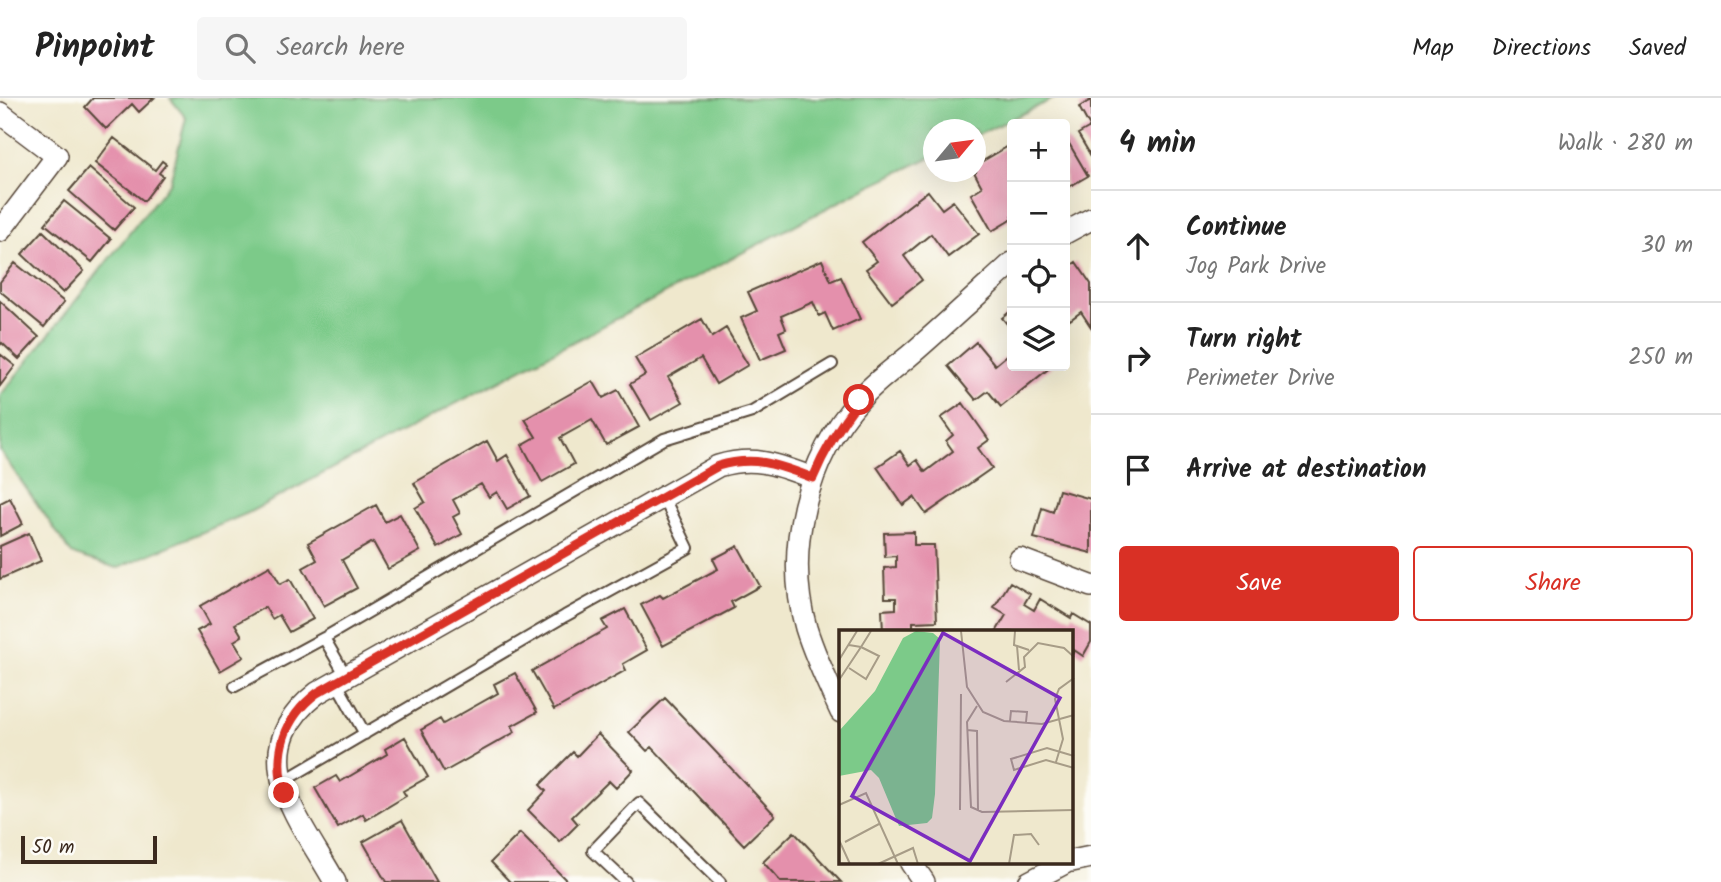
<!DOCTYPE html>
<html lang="en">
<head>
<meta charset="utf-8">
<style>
	body { margin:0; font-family:Kalam,sans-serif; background:#f6f6f6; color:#222 }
	.controls { position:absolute; right:21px; top:21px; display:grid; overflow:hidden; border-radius:7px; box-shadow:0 7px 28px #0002 }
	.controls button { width:63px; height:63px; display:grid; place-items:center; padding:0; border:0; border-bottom:2px solid #e0e0e0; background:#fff; color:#222; font:35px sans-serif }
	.compass { position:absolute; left:923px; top:21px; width:63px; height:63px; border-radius:50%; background:#fff; box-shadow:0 7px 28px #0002; rotate:61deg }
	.scale { position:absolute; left:21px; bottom:18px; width:136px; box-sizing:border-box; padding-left:7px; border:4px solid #3b2a1e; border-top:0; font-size:19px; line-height:24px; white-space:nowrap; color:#3b2a1e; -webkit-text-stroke:5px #fdfcf7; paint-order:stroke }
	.stop { position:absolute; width:21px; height:21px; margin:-16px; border:5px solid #d93025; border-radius:50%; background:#fff }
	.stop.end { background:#d93025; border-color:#fff; box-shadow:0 2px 7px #0008 }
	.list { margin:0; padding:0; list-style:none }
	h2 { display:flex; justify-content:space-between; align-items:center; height:91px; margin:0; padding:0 28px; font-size:30px }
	h2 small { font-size:23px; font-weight:400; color:#767676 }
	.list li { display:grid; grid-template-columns:46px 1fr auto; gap:21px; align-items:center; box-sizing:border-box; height:112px; padding:0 28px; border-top:2px solid #e0e0e0 }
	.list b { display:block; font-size:26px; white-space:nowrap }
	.list p { margin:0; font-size:23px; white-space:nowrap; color:#767676 }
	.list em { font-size:23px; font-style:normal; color:#767676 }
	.actions { display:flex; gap:14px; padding:21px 28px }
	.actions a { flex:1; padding:16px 0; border:2px solid #d93025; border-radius:7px; text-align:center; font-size:24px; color:#d93025 }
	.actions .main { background:#d93025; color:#fff }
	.icon { flex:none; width:38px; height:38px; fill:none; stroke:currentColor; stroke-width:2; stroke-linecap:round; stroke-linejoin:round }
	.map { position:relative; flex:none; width:1091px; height:784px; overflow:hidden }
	header { display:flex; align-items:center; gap:42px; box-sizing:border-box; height:98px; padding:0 35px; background:#fff; border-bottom:2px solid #e0e0e0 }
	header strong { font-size:33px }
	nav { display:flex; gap:38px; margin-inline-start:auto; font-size:24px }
	.search { width:490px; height:63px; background:#f6f6f6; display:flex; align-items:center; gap:18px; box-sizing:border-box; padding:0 24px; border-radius:7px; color:#767676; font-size:26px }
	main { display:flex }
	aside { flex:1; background:#fff }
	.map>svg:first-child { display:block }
	.green { fill:#7cca89; stroke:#5c7a54; stroke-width:2 }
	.building { fill:#e490ac }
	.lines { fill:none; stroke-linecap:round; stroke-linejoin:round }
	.lane-casing { stroke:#564638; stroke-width:14 }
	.street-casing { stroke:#564638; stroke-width:24 }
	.lane { stroke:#fff; stroke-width:10 }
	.street { stroke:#fff; stroke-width:21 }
	.route { stroke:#d93025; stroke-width:9 }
	.inset-road { fill:none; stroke:#a79c87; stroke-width:2 }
	.view { fill:#7b2cbf; fill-opacity:0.15; stroke:#7b2cbf; stroke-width:3.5 }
	.inset-edge { fill:none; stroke:#3b2a1e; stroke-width:3.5 }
</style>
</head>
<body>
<header>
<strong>Pinpoint</strong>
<div class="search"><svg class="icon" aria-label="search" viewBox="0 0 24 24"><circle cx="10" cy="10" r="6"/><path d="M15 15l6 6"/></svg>Search here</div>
<nav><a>Map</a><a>Directions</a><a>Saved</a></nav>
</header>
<main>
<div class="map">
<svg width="1091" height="784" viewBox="0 0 1091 784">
	<rect width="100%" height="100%" fill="#fdfcf7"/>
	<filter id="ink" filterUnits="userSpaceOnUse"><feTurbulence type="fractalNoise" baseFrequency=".0143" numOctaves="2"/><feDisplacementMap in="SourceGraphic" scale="14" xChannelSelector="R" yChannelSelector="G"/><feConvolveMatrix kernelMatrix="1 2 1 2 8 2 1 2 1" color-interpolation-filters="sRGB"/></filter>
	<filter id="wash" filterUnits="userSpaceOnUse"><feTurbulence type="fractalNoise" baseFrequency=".00686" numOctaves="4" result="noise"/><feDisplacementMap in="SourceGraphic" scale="28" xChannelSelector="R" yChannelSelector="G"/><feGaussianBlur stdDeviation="1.57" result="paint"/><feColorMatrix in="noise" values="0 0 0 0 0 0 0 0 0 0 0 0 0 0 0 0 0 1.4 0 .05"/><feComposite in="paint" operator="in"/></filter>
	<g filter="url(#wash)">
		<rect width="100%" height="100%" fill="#efe8cd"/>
		<path class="green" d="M170,0H1055L976,38V32H934L933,58L869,88L248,415L117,470L72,456L0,353V298L170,84L186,20Z"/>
		<g id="blocks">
			<path class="building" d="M93,0H154L139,14L132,6L106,31L85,9Z
				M1091,2V58L1078,36L1090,29L1079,9Z
				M114,40L155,72L162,63L166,66L159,75L163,78L144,103L95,65Z
				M1067,42L1088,78L1065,91V43Z
				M1012,46V87L1010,89L1012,94V121L992,133L971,96L982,89L974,74H976V67Z
				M89,70L134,109L114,132L69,93Z
				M928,93L942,111L953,103L979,136L948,159L931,136L904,158L922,182L892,205L866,171L877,163L862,144Z
				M64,103L111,141L92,164L45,126Z
				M43,133L84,173L63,195L22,156Z
				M822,162L831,183L841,179L860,221L833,233L825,215L819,218L813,204L781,218L786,231L779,234L786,251L760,262L741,220L757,213L748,194Z
				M1076,164L1091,186V229L1081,214L1070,222L1065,215V172Z
				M15,165L64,204L44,229L0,193V184Z
				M0,203L39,239L19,261L2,245L0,247Z
				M1012,212V232L1002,220Z
				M702,221L712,239L726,230L748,267L716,286L701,260L668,279L683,304L651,322L630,286L645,277L635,260Z
				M976,244L995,267L1012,253V268H1052L1001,309L988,293L976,302L948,268Z
				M0,256L15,268L0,288Z
				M593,283L603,300L618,292L639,329L606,347L592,322L560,340L574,366L542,384L522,347L536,339L525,321Z
				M963,305L989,342L978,350L992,370L926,416L914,399L903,407L877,369L900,353L910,367L917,362L925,374L953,353L946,343L953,337L941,320Z
				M487,343L498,363L507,357L530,398L507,411L497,394L489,399L481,386L453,402L460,415L453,419L462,436L438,450L415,410L425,404L414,385Z
				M1059,392L1091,401V455L1034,440L1042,410L1053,414Z
				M10,400L23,426L0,438V405Z
				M376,407L385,424L400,416L420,453L388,471L373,444L342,462L357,490L324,508L303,470L317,462L308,445Z
				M914,434V447H934L937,523L913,524V534H883L882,512L896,511V500H885L884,470L896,469V458L885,459L884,435Z
				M29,435L41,463L0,481V448Z
				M738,448L760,488L731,504L734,510L663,548L641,507L660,497L663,500L718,471L713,461Z
				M270,468L280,486L290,481L313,521L289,534L279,517L272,521L265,509L235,526L242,538L234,543L244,559L220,573L197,533L210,526L200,508Z
				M1010,484L1030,496L1024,506L1034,512L1040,501L1071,520L1073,516L1091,527V544L1083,558L1074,552L1072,557V534H996L1006,517L994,510Z
				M625,511L647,552L623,566L626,572L554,612L532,573L607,531L602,523Z
				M515,575L537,614L512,628L515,634L444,674L421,632L440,621L443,626L498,595L494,586Z
				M665,600L775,717L744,747L652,649L647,653L629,634Z
				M598,636L633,672L616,690L609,683L572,719L578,726L560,744L528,712L546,693L540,687L573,654L577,658Z
				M405,639L428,679L403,693L406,698L366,722L363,716L338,730L315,690L336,678L340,684L387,656L385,651Z
				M402,722L437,784H386L363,744Z
				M794,734L841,784H781L763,764Z
				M520,735L568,784H510L491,764Z"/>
		</g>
	</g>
	<g filter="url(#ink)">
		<use href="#blocks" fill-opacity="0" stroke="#564638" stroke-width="2"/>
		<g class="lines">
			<defs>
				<path id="lane" d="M324,540L346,578
					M336,584L365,636
					M235,588L324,540L664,341L752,314L832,266
					M282,684L565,518L688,450L663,398
					M626,784L593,753L639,705L720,784"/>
				<path id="street" d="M0,15L57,58L0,133
					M1065,135L1091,121
					M1020,461L1091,488
					M841,614C828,586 815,559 806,530C784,452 806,360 861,300C875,284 892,272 909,258C944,228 978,196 1012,165
					M1072,763L1091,759
					M911,765L924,784
					M335,784C300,721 240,655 317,595L718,368C756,357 778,367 813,380
					M1029,784L1065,765"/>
			</defs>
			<use href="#lane" class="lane-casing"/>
			<use href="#street" class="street-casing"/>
			<use href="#lane" class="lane"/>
			<use href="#street" class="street"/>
		</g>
	</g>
	<g class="lines" filter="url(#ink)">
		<path class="route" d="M284,695C273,655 284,620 317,595L718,368C756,357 778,367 813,380C825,351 840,327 859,302"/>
	</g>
	<g transform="translate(839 532)">
		<rect width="234" height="234" fill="#efe8cd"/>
		<path d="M77,1L94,3L101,9L96,164L93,188L88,193L60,196L40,148L32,140L0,146V101L36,61L64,8Z" fill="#7cca89"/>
		<path class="inset-road" d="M122,1L128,57L144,82L165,91L203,94L235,85M176,1L175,15L190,20M178,16L180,40M0,30L18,1M10,38L27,49L40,26L22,17L32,1M0,50L22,17L10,15M167,52L186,37L185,27L199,13L225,18L235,27M138,76L128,92L132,177L143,182L235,180M171,91L172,81L188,82L187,92M128,100L138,101L139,181M235,126L208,118L172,129L175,140L207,130L235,138M217,132L224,109L216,69L220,59L235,48M0,175L27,163L59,234M121,180L122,64M0,210L11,234M6,212L40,194M39,234L74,218L79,234M170,234L175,205L192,204L200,215"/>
		<path class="view" d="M104,3L221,68L131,231L13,166Z"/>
		<rect width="234" height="234" class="inset-edge"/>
	</g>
</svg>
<div class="controls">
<button>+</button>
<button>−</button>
<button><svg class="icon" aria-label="locate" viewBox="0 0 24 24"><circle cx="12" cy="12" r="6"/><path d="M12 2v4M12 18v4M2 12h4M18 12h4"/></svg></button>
<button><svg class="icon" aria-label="layers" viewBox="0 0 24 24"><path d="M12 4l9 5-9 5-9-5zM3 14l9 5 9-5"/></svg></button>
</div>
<svg class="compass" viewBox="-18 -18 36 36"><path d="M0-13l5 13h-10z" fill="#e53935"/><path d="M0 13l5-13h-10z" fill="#767676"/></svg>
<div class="scale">50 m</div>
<div class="stop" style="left:859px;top:302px"></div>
<div class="stop end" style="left:284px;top:695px"></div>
</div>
<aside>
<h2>4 min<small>Walk · 280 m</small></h2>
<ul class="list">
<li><svg class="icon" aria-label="ahead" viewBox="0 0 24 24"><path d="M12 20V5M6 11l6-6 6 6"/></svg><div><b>Continue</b><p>Jog Park Drive</p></div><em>30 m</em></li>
<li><svg class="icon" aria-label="right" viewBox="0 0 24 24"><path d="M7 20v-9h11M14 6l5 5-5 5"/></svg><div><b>Turn right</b><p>Perimeter Drive</p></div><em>250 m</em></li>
<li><svg class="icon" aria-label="arrive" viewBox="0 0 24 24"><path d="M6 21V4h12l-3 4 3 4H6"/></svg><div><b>Arrive at destination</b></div></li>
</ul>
<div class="actions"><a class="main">Save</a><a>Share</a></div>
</aside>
</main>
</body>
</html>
